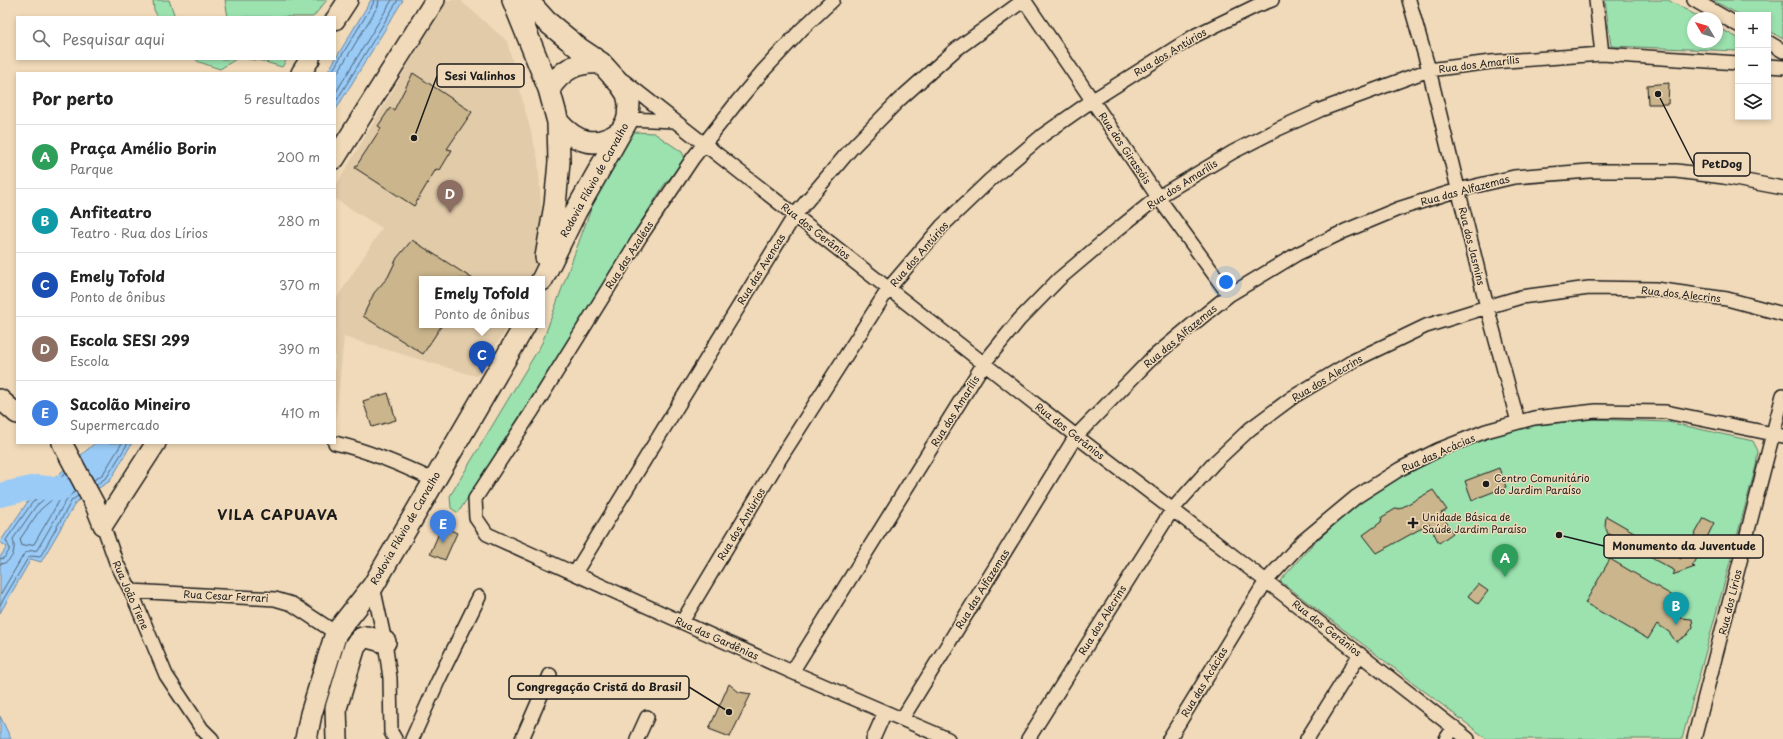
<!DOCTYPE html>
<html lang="pt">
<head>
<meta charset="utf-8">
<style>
	body { margin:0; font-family:"Playpen Sans",sans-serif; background:#f6f6f6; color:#222 }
	.controls { position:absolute; right:12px; top:12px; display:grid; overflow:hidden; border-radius:0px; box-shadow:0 2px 6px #0003 }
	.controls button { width:36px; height:36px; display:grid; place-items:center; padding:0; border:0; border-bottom:1px solid #e0e0e0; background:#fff; color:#222; font:20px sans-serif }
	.compass { position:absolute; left:1687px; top:12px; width:36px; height:36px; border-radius:50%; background:#fff; box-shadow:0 2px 6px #0003; rotate:308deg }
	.you { position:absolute; left:1226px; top:282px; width:14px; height:14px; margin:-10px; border:3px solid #fff; border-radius:50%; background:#1a73e8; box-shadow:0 0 0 6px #1a73e833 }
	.badge { display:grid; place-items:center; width:26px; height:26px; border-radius:50%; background:#b45309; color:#fff; font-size:13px; font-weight:700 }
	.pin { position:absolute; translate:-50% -33px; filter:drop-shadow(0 1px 2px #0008) }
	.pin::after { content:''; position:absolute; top:21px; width:14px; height:12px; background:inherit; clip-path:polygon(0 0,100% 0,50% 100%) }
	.popup { position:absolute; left:419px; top:276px; width:126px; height:52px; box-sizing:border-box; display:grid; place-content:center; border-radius:0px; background:#fff; filter:drop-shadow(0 1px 3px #0005); font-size:13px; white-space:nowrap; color:#767676 }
	.popup b { font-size:15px; color:#222 }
	.popup::after { content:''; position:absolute; left:50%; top:100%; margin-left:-8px; border:8px solid transparent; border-top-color:#fff }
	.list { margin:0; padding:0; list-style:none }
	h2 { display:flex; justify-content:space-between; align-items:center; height:52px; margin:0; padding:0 16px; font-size:17px }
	h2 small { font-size:13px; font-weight:400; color:#767676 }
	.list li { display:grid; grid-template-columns:26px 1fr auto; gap:12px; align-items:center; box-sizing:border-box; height:64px; padding:0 16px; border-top:1px solid #e0e0e0 }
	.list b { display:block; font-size:15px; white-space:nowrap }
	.list p { margin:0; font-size:13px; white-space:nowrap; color:#767676 }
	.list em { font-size:13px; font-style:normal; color:#767676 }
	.icon { flex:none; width:22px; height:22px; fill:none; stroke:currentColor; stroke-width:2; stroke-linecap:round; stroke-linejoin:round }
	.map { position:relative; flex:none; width:1783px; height:739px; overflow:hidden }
	.search { position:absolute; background:#fff; box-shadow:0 2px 6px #0003; left:16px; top:16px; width:320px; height:44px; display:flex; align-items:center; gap:10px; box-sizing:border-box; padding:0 14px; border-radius:0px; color:#767676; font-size:15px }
	.panel { position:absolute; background:#fff; box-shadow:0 2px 6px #0003; left:16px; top:72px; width:320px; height:372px; border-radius:0px }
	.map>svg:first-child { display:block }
	.built { fill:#e1cba9 }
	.green { fill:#9be2af; stroke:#5c7f66 }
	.water { fill:#9acbf7; stroke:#68859f }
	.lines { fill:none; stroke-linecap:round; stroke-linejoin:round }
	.shore { stroke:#4e6274; stroke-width:1 }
	.river { stroke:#9acbf7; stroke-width:24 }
	.building { fill:#cab58c; stroke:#1c1c1c }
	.street-casing { stroke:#1c1c1c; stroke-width:16 }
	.secondary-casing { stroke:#1c1c1c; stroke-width:22 }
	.primary-casing { stroke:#1c1c1c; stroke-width:24 }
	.street { stroke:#f1dab9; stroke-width:13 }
	.secondary { stroke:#f1dab9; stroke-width:19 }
	.primary { stroke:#f1dab9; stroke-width:21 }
	.poi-dot { fill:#1c1c1c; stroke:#f1dab9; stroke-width:1.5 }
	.labels { text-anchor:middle; stroke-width:3; stroke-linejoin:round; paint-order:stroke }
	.street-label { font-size:10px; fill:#1c1c1c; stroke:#f1dab9 }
	.poi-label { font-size:10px; fill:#1c1c1c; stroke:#f1dab9; text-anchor:start }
	.district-label { font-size:14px; font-weight:bold; letter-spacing:1px; fill:#1c1c1c; stroke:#f1dab9 }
	.leader { fill:none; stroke:#1c1c1c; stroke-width:1.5 }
	.callout-dot { fill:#1c1c1c; stroke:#f1dab9; stroke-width:1.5 }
	.callout { fill:#f1dab9; stroke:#1c1c1c; stroke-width:1.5 }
	.callout-label { font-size:11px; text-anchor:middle; font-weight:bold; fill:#1c1c1c }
</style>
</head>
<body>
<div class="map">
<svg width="1783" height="739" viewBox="0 0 1783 739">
	<rect width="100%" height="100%" fill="#f1dab9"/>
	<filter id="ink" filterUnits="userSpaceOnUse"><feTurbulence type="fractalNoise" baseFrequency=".025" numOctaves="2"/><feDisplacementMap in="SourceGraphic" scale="8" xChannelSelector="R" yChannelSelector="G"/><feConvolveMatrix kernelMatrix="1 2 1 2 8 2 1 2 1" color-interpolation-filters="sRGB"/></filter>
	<g filter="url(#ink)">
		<path class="built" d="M447,0H463L462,2L507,41L538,159L544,250L531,279H422V325H509L476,376L344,337L335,427V301L382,228L335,199V187Z"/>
		<path class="green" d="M153,0H169L175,17H158L154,10Z
			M225,0H327L313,17H228Z
			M1605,0H1668L1701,18H1693V42H1717V27L1738,38V51L1611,46Z
			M1712,0H1783V39L1768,30V15H1740Z
			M195,59H236L220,69L199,62Z
			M247,59H287L282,67L262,61Z
			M634,132L654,133L682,152L686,160L664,185L582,318L458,513L451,508L450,496L542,343L603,176Z
			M1591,419L1668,422L1753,441L1758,451L1756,466L1682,739H1487L1280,581L1311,546L1347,513L1382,486L1421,465L1459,449L1486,431Z"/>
		<path class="water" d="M371,0H403L335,111V73H327Z
			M95,443H132L110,481L76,502L41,562L31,559L0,613V557L7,547L0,542L29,500Z
			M0,716L11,739H0Z"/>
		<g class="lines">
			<path class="shore" d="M331,73L373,4L374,0
				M335,77L378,6L379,0
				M335,94L392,0
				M335,103L398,0
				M94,480L103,474L122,443
				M96,485L107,477L128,443
				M59,494H61L62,496L34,544L22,546L20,539L40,510Z
				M0,559L4,558C12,547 10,550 6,540L32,503L66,473
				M0,564C13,563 16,549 13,539L36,506L69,478
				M0,595L24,554L29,551L37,550L68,497L76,491
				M0,605L28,558L31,556L40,557L72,500L78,496"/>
			<path class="river" d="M0,495L36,487L60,489"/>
		</g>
		<path class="building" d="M413,73L472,112L447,149L452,150L440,170L436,169L414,206L355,168L381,128L378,126L390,108L394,110Z
			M1669,83L1668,104H1648L1647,85Z
			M412,240L473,279H422V325H442L423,354L363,316L374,293L388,277L397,258Z
			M388,393L396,420L372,427L363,401Z
			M1499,468L1506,487L1472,500L1465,481Z
			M1433,490L1447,510L1441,513L1453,533L1439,543L1429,524L1377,553L1363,535L1381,522L1382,517L1397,508L1399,509Z
			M1606,516L1681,559L1704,518L1714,523L1695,562L1692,566L1695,567L1672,575L1675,571L1608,534L1605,526Z
			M442,526L457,533L445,560L430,554Z
			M1610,559L1673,596L1666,608L1680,618L1692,619L1693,627L1687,635L1676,642L1669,632L1657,624L1648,639L1585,603Z
			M1478,584L1488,591L1478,604L1468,596Z
			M729,684L739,692L751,694L730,737L709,729Z"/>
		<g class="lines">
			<defs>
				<path id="street" d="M833,0L802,29L763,71L737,102L693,158L640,237L531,413L475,499L476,518L487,534L792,672L948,739
					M1024,0L1158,197L1229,295
					M1409,0L1429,70L1487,307L1518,422
					M1596,0L1602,54
					M1694,0L1738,25
					M1768,42L1783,51
					M1768,66L1783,67
					M624,81L1076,436L1266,581L1468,739
					M628,119L674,121
					M335,443C369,451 402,465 433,480
					M103,525L116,562L131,591L166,675L202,729L212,739
					M575,573L795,215L850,150L899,100L954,51L1024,0
					M373,586L385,642L390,678L391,732L395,739
					M131,591L275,599L292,604L336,633
					M682,622L781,457L889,288L942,226L990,180L1043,135L1093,100L1196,35L1256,6L1272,0
					M792,672L984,363L1019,320L1059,279L1117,230L1158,197L1233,152L1278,129L1320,110L1429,70L1491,62L1602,54L1738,63
					M902,719L1076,436L1151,359L1193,324L1229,295L1297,254L1345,231L1398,209L1458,190L1514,177L1589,171H1676L1724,177L1783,188
					M412,739L438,681L479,597
					M522,739L550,675
					M637,739L647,717
					M873,739L885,712
					M1028,739L1172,510L1214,463L1250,429L1293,397L1353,361L1426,326L1487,307L1521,297L1589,288L1655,289L1727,299L1783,314
					M1169,739L1266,581L1303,541L1356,497L1400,469L1438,450L1486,431L1534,418L1596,411L1666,412L1783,436
					M1307,739L1360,654
					M1446,739L1454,727
					M1694,739L1783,395"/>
				<path id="secondary" d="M335,20L348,0
					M301,73L310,59
					M335,159L435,0
					M0,399L17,414
					M62,443L95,505L103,525
					M103,525L156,443"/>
				<path id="primary" d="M513,0L549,89L558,122L559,162L555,205L546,257
					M527,0L546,21L580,49L601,63L621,85L627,94L629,103L628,119L576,211L542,280
					M549,89C562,69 578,61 601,63
					M558,122C576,143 596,149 620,132
					M306,739L311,714L336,633L373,586L525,325
					M337,739L336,708L355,646L362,638L367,637L385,642"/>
			</defs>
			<use href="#street" class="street-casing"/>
			<use href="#secondary" class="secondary-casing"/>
			<use href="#primary" class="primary-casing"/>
			<use href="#street" class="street"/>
			<use href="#secondary" class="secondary"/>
			<use href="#primary" class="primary"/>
		</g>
	</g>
	<g class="poi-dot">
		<circle cx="1486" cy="484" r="4"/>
		<path d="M1411 517h4v4h4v4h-4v4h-4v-4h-4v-4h4z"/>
	</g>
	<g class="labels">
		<g class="street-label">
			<text transform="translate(1170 52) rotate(-31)" y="4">Rua dos Antúrios</text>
			<text transform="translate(1479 64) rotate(-7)" y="4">Rua dos Amarílis</text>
			<text transform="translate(1125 148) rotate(56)" y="4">Rua dos Girassóis</text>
			<text transform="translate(594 180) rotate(-61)" y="4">Rodovia Flávio de Carvalho</text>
			<text transform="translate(1182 184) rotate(-33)" y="4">Rua dos Amarílis</text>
			<text transform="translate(1465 190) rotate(-15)" y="4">Rua das Alfazemas</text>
			<text transform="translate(816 231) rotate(38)" y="4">Rua dos Gerânios</text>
			<text transform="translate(1472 246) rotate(76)" y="4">Rua dos Jasmins</text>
			<text transform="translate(919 254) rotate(-49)" y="4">Rua dos Antúrios</text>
			<text transform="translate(629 255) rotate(-57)" y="4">Rua das Azaléas</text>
			<text transform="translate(761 269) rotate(-58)" y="4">Rua das Avencas</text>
			<text transform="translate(1681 294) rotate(6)" y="4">Rua dos Alecrins</text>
			<text transform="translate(1180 336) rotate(-40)" y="4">Rua das Alfazemas</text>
			<text transform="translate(1327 378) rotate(-31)" y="4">Rua dos Alecrins</text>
			<text transform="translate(955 411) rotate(-58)" y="4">Rua dos Amarílis</text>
			<text transform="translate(1070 431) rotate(38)" y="4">Rua dos Gerânios</text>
			<text transform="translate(1438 453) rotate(-24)" y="4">Rua das Acácias</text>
			<text transform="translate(741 524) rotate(-59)" y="4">Rua dos Antúrios</text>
			<text transform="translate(405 528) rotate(-60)" y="4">Rodovia Flávio de Carvalho</text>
			<text transform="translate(982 589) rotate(-58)" y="4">Rua das Alfazemas</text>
			<text transform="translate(131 595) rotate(66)" y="4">Rua João Tiene</text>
			<text transform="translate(226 596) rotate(3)" y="4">Rua Cesar Ferrari</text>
			<text transform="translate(1730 602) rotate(-76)" y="4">Rua dos Lírios</text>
			<text transform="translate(1102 620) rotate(-58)" y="4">Rua dos Alecrins</text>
			<text transform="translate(1327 628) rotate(38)" y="4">Rua dos Gerânios</text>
			<text transform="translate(717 638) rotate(24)" y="4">Rua das Gardênias</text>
			<text transform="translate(1204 682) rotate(-59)" y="4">Rua das Acácias</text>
		</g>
		<g class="poi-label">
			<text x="1494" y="482">Centro Comunitário<tspan x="1494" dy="12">do Jardim Paraíso</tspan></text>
			<text x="1422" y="521">Unidade Básica de<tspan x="1422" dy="12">Saúde Jardim Paraíso</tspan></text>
		</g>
		<g class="district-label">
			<text x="278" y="520">VILA CAPUAVA</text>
		</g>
	</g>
	<path class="leader" d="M414 138L437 76M1658 94L1694 165M1559 535L1604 546M729 712L689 687"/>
	<g class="callout-dot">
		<circle cx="414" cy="138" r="4"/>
		<circle cx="1658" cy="94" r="4"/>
		<circle cx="1559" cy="535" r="4"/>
		<circle cx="729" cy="712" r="4"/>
	</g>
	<g class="callout">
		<rect x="437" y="64" width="87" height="23" rx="4"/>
		<rect x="1694" y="153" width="56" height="23" rx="4"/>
		<rect x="1604" y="535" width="159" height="23" rx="4"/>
		<rect x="509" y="676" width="180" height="23" rx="4"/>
	</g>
	<g class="callout-label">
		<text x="480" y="80">Sesi Valinhos</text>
		<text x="1722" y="168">PetDog</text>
		<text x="1684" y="550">Monumento da Juventude</text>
		<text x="599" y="691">Congregação Cristã do Brasil</text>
	</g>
</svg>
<div class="controls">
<button>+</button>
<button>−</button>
<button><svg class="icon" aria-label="layers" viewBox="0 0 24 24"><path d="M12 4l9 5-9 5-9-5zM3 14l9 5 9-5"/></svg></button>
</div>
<svg class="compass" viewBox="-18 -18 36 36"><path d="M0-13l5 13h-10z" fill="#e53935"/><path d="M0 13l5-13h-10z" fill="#767676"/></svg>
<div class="you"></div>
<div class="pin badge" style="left:1505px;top:577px;background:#2e9e5b">A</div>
<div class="pin badge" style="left:1676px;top:625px;background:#0f9aa8">B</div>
<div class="pin badge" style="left:482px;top:374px;background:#1a4fb4">C</div>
<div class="popup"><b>Emely Tofold</b>Ponto de ônibus</div>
<div class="pin badge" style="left:450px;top:213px;background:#8d6e63">D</div>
<div class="pin badge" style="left:443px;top:543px;background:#3f7fe0">E</div>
<div class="search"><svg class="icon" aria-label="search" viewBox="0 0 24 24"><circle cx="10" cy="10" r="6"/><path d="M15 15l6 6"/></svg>Pesquisar aqui</div>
<section class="panel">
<h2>Por perto<small>5 resultados</small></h2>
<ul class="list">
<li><span class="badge" style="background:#2e9e5b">A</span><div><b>Praça Amélio Borin</b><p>Parque</p></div><em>200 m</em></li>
<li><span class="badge" style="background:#0f9aa8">B</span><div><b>Anfiteatro</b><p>Teatro · Rua dos Lírios</p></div><em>280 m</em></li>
<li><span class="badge" style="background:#1a4fb4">C</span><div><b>Emely Tofold</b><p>Ponto de ônibus</p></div><em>370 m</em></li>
<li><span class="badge" style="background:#8d6e63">D</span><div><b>Escola SESI 299</b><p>Escola</p></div><em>390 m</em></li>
<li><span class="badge" style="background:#3f7fe0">E</span><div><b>Sacolão Mineiro</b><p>Supermercado</p></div><em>410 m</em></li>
</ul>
</section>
</div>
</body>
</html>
